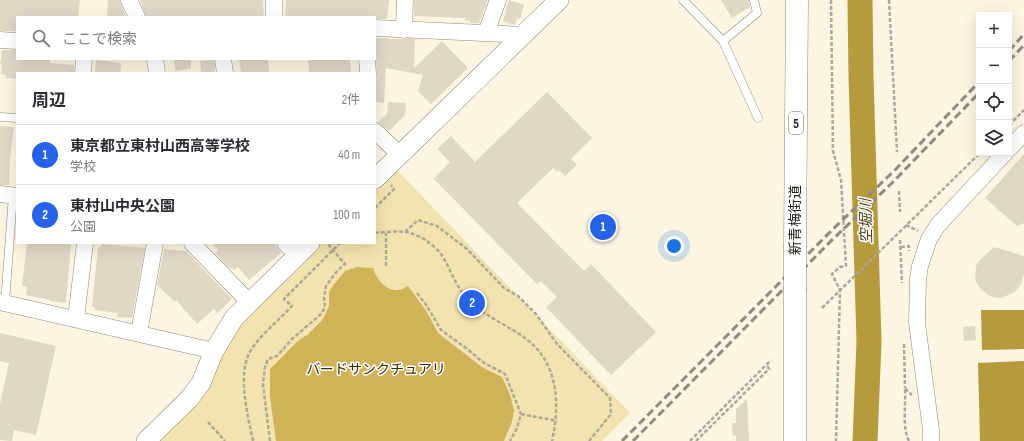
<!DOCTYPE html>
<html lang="ja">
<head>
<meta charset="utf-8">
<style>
	body { margin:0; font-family:"Sofia Sans Condensed","Noto Sans JP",sans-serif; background:#f2f2f3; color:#2b2b33 }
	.controls { position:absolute; right:12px; top:12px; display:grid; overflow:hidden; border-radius:0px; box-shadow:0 4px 16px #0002 }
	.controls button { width:36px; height:36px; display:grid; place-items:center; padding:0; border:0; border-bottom:1px solid #e1e1e2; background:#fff; color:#2b2b33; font:20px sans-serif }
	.you { position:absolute; left:674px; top:246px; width:14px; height:14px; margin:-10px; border:3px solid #fff; border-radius:50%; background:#1a73e8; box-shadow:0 0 0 6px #1a73e833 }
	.badge { display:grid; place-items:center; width:26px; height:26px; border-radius:50%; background:#2563eb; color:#fff; font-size:13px; font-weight:700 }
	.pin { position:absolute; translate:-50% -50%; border:2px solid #fff; box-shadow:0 1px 4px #0006 }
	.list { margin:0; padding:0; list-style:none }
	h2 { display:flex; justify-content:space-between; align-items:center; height:52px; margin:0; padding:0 16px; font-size:17px }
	h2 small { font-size:13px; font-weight:400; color:#7c7c81 }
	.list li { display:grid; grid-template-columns:26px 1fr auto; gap:12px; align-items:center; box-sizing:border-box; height:60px; padding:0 16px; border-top:1px solid #e1e1e2 }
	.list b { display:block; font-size:15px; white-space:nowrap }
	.list p { margin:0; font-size:13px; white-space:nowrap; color:#7c7c81 }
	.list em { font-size:13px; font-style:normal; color:#7c7c81 }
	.icon { flex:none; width:22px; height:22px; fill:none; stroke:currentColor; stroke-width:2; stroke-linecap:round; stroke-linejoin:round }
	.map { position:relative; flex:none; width:1024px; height:441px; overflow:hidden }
	.search { position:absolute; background:#fff; box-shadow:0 4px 16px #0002; left:16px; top:16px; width:360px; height:44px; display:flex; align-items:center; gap:10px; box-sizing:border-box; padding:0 14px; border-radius:0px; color:#7c7c81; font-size:15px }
	.panel { position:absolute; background:#fff; box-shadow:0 4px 16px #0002; left:16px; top:72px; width:360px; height:172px; border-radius:0px }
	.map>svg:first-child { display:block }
	.green { fill:#f3e3ae }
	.forest { fill:#d0b357 }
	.water { fill:#b69a3c }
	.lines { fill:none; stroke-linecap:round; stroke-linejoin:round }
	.river { stroke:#b69a3c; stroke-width:25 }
	.building { fill:#ded8c5 }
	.service-casing { stroke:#8e8977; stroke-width:9 }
	.minor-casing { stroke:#8e8977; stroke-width:17 }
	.tertiary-casing { stroke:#8e8977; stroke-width:20 }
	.primary-casing { stroke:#8e8977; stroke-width:23 }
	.path { stroke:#ada999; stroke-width:2.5; stroke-dasharray:4 2; stroke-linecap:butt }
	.service { stroke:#fff; stroke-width:8 }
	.minor { stroke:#fff; stroke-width:16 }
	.tertiary { stroke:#fff; stroke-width:19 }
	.primary { stroke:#fff; stroke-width:22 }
	.rail { stroke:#908c7e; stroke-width:3; stroke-dasharray:8 4; stroke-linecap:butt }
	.primary-bridge-casing { stroke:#8e8977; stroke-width:23; stroke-linecap:butt }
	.primary-bridge { stroke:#fff; stroke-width:22 }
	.labels { text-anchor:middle; stroke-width:3; stroke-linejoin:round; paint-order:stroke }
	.shield { fill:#fff; stroke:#65645f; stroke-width:1 }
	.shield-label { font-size:13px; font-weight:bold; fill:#23211a }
	.street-label { font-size:14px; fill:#23211a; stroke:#fff }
	.park-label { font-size:14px; fill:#382c02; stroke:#fff }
	.water-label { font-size:15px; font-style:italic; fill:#4d411a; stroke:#fff }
</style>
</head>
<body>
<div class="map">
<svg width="1024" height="441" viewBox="0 0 1024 441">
	<rect width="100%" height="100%" fill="#fbf5e1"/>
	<path class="green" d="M396,169L630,413L602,441H504L512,422L502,377L482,367L438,333L427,312L404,288C389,293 378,282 373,268L329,293V306L323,319L275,364L270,398L276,441H154L236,321L319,243H375V189Z"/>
	<path class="forest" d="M357,267L373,268C378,283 392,297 408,286L427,312L438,333L482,367L502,377L510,395L514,410L512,422L504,441H276L270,398V369L298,341L308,334L323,319L329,306V293L331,288L345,271Z"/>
	<path class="water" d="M1024,310V349L982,350L981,310Z
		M1024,361V441H980L978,363Z"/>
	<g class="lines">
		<path class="river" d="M860,0L861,76L869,342L865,441"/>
	</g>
	<path class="building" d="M0,0H80L78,17H17V31H0Z
		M108,0H120L126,17H107Z
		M140,0H263L264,17H146Z
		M286,0H389L387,19H375V17H286L285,15Z
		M414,0H488L479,23H470V21L464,20L467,18L414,16Z
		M509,0L524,5L520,19L517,18L515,25L503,21Z
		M721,0H749L750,7L732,18Z
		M375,38H389V39H415L414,68L442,41L468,68L431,104L418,91L423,75L386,68L384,103L375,102V79L377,72L375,54Z
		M2,50H17V59H50V63L74,65V73H17V79L5,78L6,75L1,74L2,65L0,64Z
		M174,59H191V69L175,71Z
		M239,59H268L269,72L241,73Z
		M308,59H350L351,73H309Z
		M96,60L121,63L120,73H95Z
		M214,60L215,73H201L200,61Z
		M547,92L592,138L571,159L577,165L565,176L559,170L557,172L553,168L517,203L584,271L591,264L656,332L611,375L546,307L557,297L541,281L537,284L434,179L450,162L437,149L451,136L475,162Z
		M388,102L406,103L405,115L389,131L378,122L387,114Z
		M0,126L14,127L10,159L9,185H0Z
		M1024,154V223L1017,226L985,198Z
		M27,243H71L66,303L50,301V300L26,295L27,287L22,286Z
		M212,243H276V246L281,253L249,280L238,267L235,270L228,267L215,253L218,250Z
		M101,244L145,248L132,318L117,317L118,313L94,310L95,307H92L98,247H100Z
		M994,247L1024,256V274L1021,284L1015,292L1001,298L992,297L987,294L980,288L975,280L976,266L979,261Z
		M164,249L186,251L232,299L217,313L214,309L197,324L176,300L175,302L157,285Z
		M975,326L976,340L964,341L963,327Z
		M0,333L56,346L36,435L14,430L12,441L0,440V404L9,363L0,361Z
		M747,399L749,441H736V435L733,436L732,423H736V409Z"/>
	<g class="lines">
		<defs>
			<path id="service" d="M683,0L723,41L758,118
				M723,41L757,13L754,0
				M0,117L17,118
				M5,303L13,195"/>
			<path id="minor" d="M129,0L137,17
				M274,17V0
				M375,28L525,35
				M404,30L405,0
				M486,33L498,0
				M0,40L17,41
				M155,59L157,73
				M223,59L225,73
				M367,59L368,73
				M83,73L84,59
				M375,131L400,155
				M1009,149L1024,133
				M0,194L17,196
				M192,243L249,302
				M285,243L297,255
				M0,302L214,351
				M76,319L85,243
				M139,333L155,243
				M931,441V430L917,323L918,279L920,266L929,239L938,225L1005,153"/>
			<path id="tertiary" d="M375,179L559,0
				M146,441L189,399L201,383L214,351L234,318L310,243"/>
			<path id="primary" d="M795,245L797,0
				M795,441V290"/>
		</defs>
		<use href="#service" class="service-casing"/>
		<use href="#minor" class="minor-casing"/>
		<use href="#tertiary" class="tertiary-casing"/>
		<use href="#primary" class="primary-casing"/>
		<path class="path" d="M831,0L833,151L841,180L846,266L840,267L832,274L840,290L836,441
			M889,0L897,152
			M1009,125L1024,110
			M899,191L900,212
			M375,208L394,189L391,185
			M906,225L918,231
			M405,232L418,220L437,226L467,249L504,288L518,296L536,314L557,344L610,398L611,414L589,441
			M375,233C384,232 396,231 405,232C419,234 433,244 441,254C452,270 454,286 470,301C486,317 507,325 525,338C559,363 560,404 552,441
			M900,240L902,283
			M901,247L909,246V251
			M386,266V233
			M417,293L427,306L441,330L466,348L484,363L505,374L521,414L517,428L510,441
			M822,308L980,153
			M904,344L905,388
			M521,414L557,421
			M208,422L225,441
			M253,441C248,417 237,374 250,352C259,336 279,320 292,306L284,299L340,243
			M270,441L263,384L265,367L268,359L277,356L293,338L320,315L325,308L324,297L326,286L338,270L345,264L327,243
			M690,441L771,360
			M696,441L769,369L767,365
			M909,441C902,429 906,403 905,388L912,395"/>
		<use href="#service" class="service"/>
		<use href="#minor" class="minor"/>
		<use href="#tertiary" class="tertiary"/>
		<use href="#primary" class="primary"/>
		<path class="rail" d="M1009,51L1024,34
			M1009,61L1024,45
			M622,441L832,230L894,171L979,82
			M633,441L832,240L893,182L979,93"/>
		<defs>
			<path id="primary-bridge" d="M795,245V290"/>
		</defs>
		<use href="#primary-bridge" class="primary-bridge-casing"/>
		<use href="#primary-bridge" class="primary-bridge"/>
	</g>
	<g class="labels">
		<rect class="shield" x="789" y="112" width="14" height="22" rx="3"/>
		<g class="shield-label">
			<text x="796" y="128">5</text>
		</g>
		<g class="street-label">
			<text transform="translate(795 220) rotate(-90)" y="5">新青梅街道</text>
		</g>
		<g class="park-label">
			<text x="376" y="374">バードサンクチュアリ</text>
		</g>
		<g class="water-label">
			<text transform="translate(866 221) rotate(-91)" y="5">空堀川</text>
		</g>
	</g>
</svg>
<div class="controls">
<button>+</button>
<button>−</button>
<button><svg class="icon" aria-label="locate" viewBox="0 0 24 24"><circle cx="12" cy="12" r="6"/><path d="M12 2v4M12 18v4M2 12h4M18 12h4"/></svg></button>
<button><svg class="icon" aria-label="layers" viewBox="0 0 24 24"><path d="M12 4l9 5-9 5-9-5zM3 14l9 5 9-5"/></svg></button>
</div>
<div class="you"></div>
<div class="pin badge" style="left:603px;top:227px">1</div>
<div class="pin badge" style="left:472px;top:303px">2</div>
<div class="search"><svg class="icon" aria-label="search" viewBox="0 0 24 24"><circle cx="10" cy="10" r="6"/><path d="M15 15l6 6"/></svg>ここで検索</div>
<section class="panel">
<h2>周辺<small>2件</small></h2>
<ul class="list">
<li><span class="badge">1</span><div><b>東京都立東村山西高等学校</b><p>学校</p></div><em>40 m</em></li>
<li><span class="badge">2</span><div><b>東村山中央公園</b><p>公園</p></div><em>100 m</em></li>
</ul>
</section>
</div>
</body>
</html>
